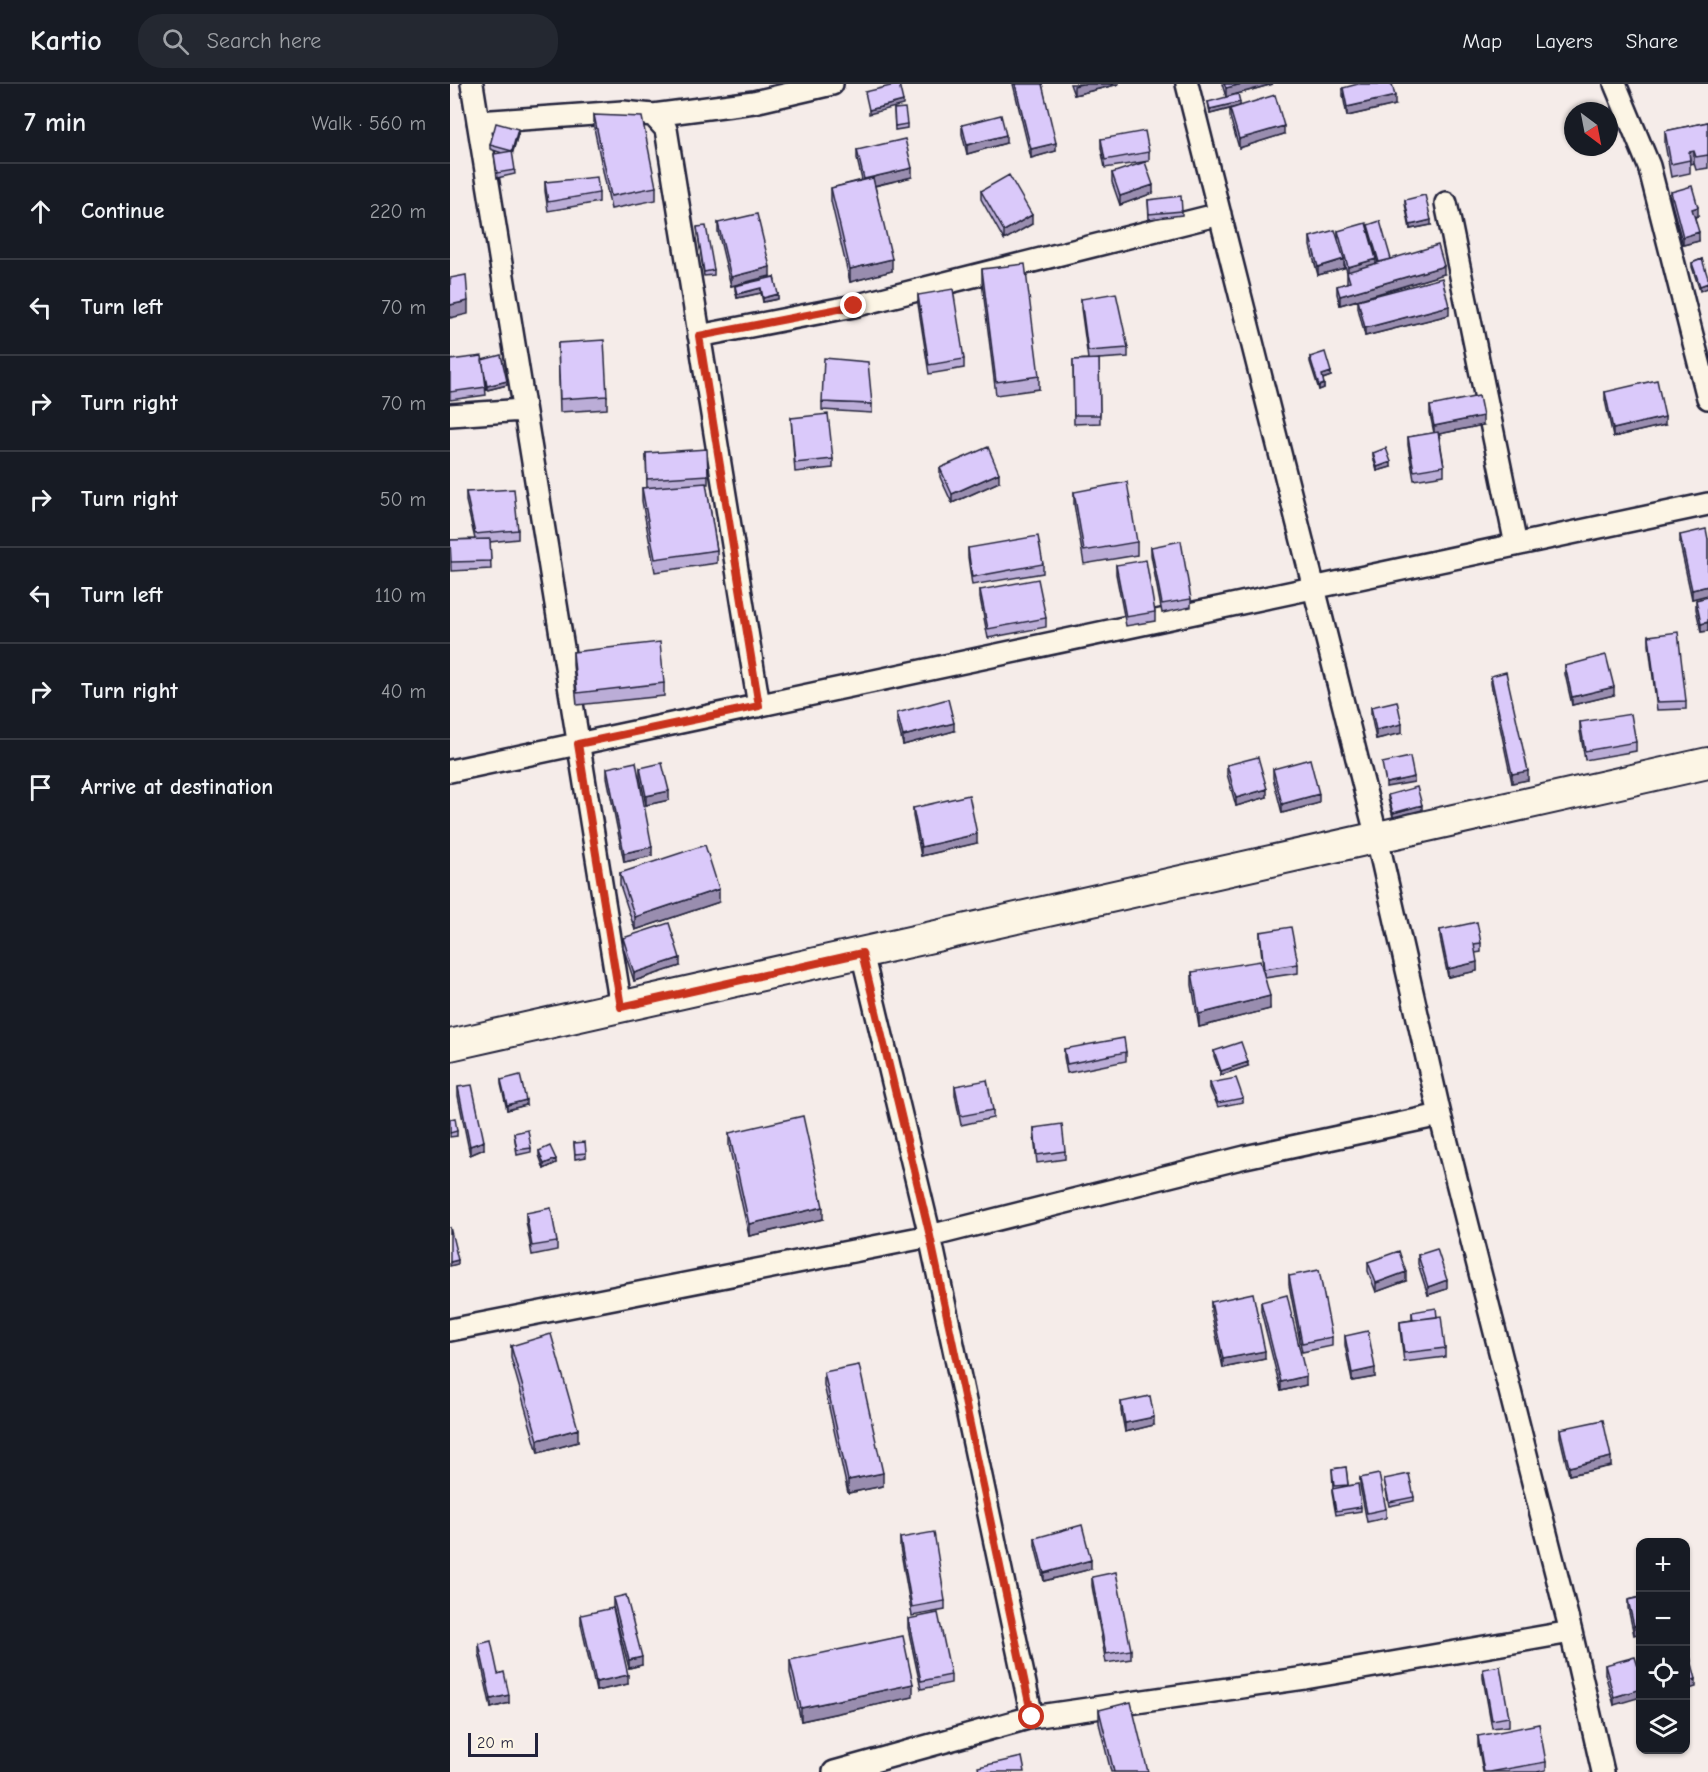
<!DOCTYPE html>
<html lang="en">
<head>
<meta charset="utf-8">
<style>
	body { margin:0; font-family:"Comic Neue",sans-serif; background:#242831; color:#f1f3f6 }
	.controls { position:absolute; right:18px; bottom:18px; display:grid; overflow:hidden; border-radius:12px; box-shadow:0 2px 4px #0004 }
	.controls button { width:54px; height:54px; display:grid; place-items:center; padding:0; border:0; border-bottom:2px solid #363941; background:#171b24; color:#f1f3f6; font:30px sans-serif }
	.compass { position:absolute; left:1114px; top:18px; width:54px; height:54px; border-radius:50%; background:#171b24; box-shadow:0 2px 4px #0004; rotate:148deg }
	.scale { position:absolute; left:18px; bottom:15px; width:70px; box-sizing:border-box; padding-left:6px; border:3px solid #22223b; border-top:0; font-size:16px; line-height:21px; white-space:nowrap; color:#22223b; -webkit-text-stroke:4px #fcf5e5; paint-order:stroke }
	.stop { position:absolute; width:18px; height:18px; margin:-14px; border:4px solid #c8321e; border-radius:50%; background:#fff }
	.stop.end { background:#c8321e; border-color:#fff; box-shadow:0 2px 6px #0008 }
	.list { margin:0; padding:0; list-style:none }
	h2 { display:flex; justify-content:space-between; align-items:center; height:78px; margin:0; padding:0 24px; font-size:26px }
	h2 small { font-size:20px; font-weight:400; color:#9ea1a6 }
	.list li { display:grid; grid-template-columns:39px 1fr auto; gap:18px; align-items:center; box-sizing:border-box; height:96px; padding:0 24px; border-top:2px solid #363941 }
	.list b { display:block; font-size:22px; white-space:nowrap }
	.list em { font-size:20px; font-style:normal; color:#9ea1a6 }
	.icon { flex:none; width:33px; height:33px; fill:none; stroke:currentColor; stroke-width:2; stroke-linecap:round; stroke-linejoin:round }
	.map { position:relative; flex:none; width:1258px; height:1688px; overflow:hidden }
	header { display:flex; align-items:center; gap:36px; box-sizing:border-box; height:84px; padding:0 30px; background:#171b24; border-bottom:2px solid #363941 }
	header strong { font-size:28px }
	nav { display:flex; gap:33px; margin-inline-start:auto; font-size:21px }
	.search { width:420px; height:54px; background:#242831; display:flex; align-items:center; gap:15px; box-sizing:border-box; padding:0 21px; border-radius:24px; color:#9ea1a6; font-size:22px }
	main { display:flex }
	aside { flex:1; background:#171b24 }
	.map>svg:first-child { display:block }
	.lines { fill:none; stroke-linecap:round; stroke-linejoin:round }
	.street-casing { stroke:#22223b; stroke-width:26 }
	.secondary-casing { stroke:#22223b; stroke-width:34 }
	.street { stroke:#fcf5e5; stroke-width:21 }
	.secondary { stroke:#fcf5e5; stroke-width:30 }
	.wall { fill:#bbadd7; stroke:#22223b; stroke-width:1.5 }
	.shaded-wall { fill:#998daf; stroke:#22223b; stroke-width:1.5 }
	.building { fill:#dac9fa; stroke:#22223b; stroke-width:1.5 }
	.route { stroke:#c8321e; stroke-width:8 }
</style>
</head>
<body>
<header>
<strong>Kartio</strong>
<div class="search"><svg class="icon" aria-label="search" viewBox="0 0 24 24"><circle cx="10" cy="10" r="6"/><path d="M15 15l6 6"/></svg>Search here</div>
<nav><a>Map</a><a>Layers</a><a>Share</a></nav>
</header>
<main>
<aside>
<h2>7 min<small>Walk · 560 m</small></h2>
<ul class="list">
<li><svg class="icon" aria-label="ahead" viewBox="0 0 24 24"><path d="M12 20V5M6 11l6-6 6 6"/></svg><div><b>Continue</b></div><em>220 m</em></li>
<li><svg class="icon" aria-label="left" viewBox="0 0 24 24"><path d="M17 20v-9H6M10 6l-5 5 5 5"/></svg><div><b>Turn left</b></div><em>70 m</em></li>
<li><svg class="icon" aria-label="right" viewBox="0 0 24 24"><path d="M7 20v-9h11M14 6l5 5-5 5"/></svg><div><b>Turn right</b></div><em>70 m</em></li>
<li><svg class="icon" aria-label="right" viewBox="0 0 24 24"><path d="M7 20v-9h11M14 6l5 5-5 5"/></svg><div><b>Turn right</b></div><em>50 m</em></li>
<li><svg class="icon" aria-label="left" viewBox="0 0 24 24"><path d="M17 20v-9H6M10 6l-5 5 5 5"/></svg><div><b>Turn left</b></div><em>110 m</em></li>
<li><svg class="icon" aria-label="right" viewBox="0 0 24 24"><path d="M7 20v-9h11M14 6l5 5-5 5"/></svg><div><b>Turn right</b></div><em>40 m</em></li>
<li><svg class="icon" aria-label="arrive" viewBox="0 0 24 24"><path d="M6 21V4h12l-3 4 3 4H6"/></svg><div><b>Arrive at destination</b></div></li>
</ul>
</aside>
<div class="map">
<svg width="1258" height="1688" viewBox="0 0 1258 1688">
	<rect width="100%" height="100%" fill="#f5ece9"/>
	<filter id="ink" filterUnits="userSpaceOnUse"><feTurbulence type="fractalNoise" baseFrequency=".0167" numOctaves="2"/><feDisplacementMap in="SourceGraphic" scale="12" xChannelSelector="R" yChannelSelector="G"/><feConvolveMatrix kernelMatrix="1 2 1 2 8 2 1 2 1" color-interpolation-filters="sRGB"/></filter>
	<g filter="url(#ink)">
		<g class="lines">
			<defs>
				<path id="street" d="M22,0L171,923
					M737,0L927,754L990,1031L1121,1548L1153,1688
					M1165,0L1199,82L1258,314
					M203,31L304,18L382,0
					M28,38L173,28L203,31L216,45L309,622
					M996,119L1066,461
					M249,252L404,222L770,130
					M0,331L73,326
					M0,687L1258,420
					M412,869L480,1152L582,1633
					M0,1246L480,1152L795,1073L990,1031
					M384,1688L582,1633L855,1594L1121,1548"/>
				<path id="secondary" d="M0,961L1258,679"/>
			</defs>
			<use href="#street" class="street-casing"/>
			<use href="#secondary" class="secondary-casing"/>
			<use href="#street" class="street"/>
			<use href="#secondary" class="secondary"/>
		</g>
		<path class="wall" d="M563,0H592L606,67L581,74Z
			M620,0H669L624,11Z
			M772,0H823L776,13Z
			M893,4L945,21L897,32L893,12Z
			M758,18L790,21L834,50L789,64L780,33V25L760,30Z
			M444,25L457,40V44L445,46Z
			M144,31L206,103V116L161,125L144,44Z
			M1258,38V84L1246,86L1244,79L1240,80V89L1221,93L1215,60V47Z
			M512,41L556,59L517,70L512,50Z
			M68,50L62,70L65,90L47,94L44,70L52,69L40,65V61Z
			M651,55L699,68V77L655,84L651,64Z
			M407,66L462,93L425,102L442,187L400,198L381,117V104L412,96L407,75Z
			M662,89L703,109L670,121L662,98Z
			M95,98L149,109V118L98,127L95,107Z
			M531,107L582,140L554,156L531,115Z
			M1221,108L1248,132L1245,133L1249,157L1233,161L1221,117Z
			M698,116L732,127V131L699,135Z
			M955,116L981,141L960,145L955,120Z
			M268,139L320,192L281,202L268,148Z
			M918,141L941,175L994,190L911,215L999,231L915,252L908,224V216L890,221L887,210V202L897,199V188L894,178V184L868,191L860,162V153L888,154V147L926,180L928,179L918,145Z
			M247,143L264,186V191L254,192Z
			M1252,175L1250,207L1242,183V179Z
			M532,185L589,292V305L546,311L532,198Z
			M324,193L328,215L313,218L311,209L287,214L285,206V202Z
			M468,211L514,275V284L479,290L468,220Z
			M631,215L678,264V273L649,275L650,339L624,340L623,276L638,275L631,224Z
			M108,259L157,312V325L110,328Z
			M860,273L881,292L873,295L874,304L869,306L860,278Z
			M0,276H32L57,301L37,306L34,292L36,311L0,316Z
			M1155,308L1215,341L1163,353L1155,316Z
			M372,318L422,320V329L372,326Z
			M980,322L1033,341L989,350L994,382V391L964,396L958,361V353L984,349L980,330Z
			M341,334L383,375V384L345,388Z
			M196,369L258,391V400H256L267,466V479L205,488L192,417V404H197Z
			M923,369L941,383L927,387L923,373Z
			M490,384L549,398L502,419L490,393Z
			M16,408L68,446V455L40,458L41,485L1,487L0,456L25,455L16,417Z
			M624,408L687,458V471L634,480L624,420Z
			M1230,451L1258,455V511L1242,515L1230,460Z
			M701,463L741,515V523L712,529L701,471Z
			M518,464L593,480V489L522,501L518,473Z
			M666,481L705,528V537L676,542L666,490Z
			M530,506L596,534V543L538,554L530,514Z
			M1258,513V547L1251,548L1246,525V516Z
			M1199,552L1236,617V625L1207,626L1199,561Z
			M123,568L214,599V612L127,621L123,581Z
			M1115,582L1164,611L1122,621L1115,590Z
			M1041,592L1078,696L1062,699L1041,600Z
			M921,623L952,649L926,655L921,631Z
			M447,629L504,647L453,661L447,637Z
			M1130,638L1186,658V667L1135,676L1130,647Z
			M777,681L817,713L786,722L777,690Z
			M157,684L202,772L174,778L157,693Z
			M190,684L219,716L196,721L190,693Z
			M823,685L869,719L832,729L823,694Z
			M938,711L972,726L943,733L938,715Z
			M463,724L527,759L471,772L463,732Z
			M170,789L269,818L185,846L170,801Z
			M990,846L1031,859V868L1025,869L1027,887L998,893L990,854Z
			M810,848L848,880V889L815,894L820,925L749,943L742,901V888L814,890L810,857Z
			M173,854L230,882L184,897L173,863Z
			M614,965L676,968V977L617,989L614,973Z
			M764,967L798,982L771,991L764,972Z
			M51,996L76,1021L57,1026L51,1000Z
			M760,999L793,1014V1018L768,1023L760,1004Z
			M505,1002L543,1026V1034L511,1041L505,1011Z
			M8,1003L34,1065L20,1071L8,1012Z
			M0,1035L7,1047V1052L0,1053Z
			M584,1044L615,1067V1075L587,1079L584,1053Z
			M64,1049L81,1064V1068L67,1071Z
			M279,1049L373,1135L299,1152L279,1062Z
			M124,1059L136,1069V1073L125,1075Z
			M89,1067L106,1079L94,1085L89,1071Z
			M76,1129L107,1158V1166L82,1171L76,1137Z
			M968,1171L997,1205L978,1211L968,1180Z
			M918,1178L956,1197L926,1208L918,1187Z
			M839,1192L882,1253V1262L852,1268L839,1201Z
			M761,1218L815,1275L773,1284L761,1227Z
			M811,1218L856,1301L831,1307L811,1227Z
			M962,1228L987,1233L995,1264V1273L954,1278L950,1246V1238L962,1236Z
			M895,1252L925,1293L902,1297L895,1261Z
			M61,1262L128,1358L88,1369L61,1274Z
			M374,1288L433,1402L398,1409L374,1301Z
			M671,1318L704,1341L675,1348L671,1327Z
			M1110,1345L1161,1382L1119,1391L1110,1353Z
			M896,1383L898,1402L911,1423V1427L886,1431L882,1409V1405L883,1404L882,1385Z
			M910,1394L936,1425V1434L917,1438L910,1402Z
			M934,1395L964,1413V1417L939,1422Z
			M450,1454L495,1517V1526L462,1532L450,1463Z
			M585,1454L641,1485L594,1497L585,1462Z
			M642,1493L681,1566V1575L656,1579L642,1502Z
			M1191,1513L1184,1551L1178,1524V1516Z
			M163,1514L192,1581L179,1584L163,1523Z
			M131,1531L178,1600L146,1607L131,1540Z
			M458,1535L501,1591V1599L471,1605L458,1544Z
			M29,1560L48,1590L59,1619L41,1624L29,1569Z
			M340,1576L463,1613L351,1637L340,1589Z
			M1155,1581L1191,1592L1164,1621L1155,1590Z
			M1033,1585L1059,1633V1642L1042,1644L1033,1594Z
			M649,1626L698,1688H661L649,1639Z
			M1028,1652L1096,1678V1686L1087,1688H1033L1028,1661Z"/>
		<path class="shaded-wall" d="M632,0H669L624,11V2Z
			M792,0H823L776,13V4Z
			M945,12V21L897,32V23Z
			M453,17V21L419,30V26Z
			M790,18V22L760,30V25Z
			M834,42V50L789,64V55Z
			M68,45V50L62,71V67Z
			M556,51V59L517,70V61Z
			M606,59V67L581,74V65Z
			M1244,67V79L1240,80L1239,68Z
			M462,84V93L414,104V95Z
			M703,101V109L670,121V112Z
			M1248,123V132L1242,134V125Z
			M582,131V140L554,156V147Z
			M981,136V141L960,145V141Z
			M1249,148V157L1233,161V153Z
			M442,175V187L400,198V185Z
			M894,175V184L868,191V183Z
			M926,175V184L898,192V183Z
			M994,182V190L890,221V212Z
			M320,183V192L281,202V193Z
			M1258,199V204L1250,207V202Z
			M311,204V209L287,214V210Z
			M328,210V215L313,218V214Z
			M18,217V230L0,234V221Z
			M999,222V231L915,252V244Z
			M881,288V292L872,295V291Z
			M57,297V301L37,306V302Z
			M874,300V304L869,306V302Z
			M1033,332V341L984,351V342Z
			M1215,333V341L1163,353V345Z
			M941,378V383L927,387V383Z
			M549,389V398L502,419V410Z
			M1258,502V511L1242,515V506Z
			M1258,538V547L1251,548V540Z
			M1164,603V611L1122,621V613Z
			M504,639V647L453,661V652Z
			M952,640V649L926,655V646Z
			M1078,687V696L1062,699V690Z
			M964,693V698L936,703V699Z
			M817,705V713L786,722V714Z
			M219,707V716L196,721V712Z
			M869,710V719L832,729V720Z
			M972,721V726L943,733V729Z
			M527,750V759L471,772V763Z
			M202,763V772L174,778V769Z
			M269,805V818L185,846V833Z
			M230,874V882L184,897V889Z
			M1027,878V887L998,893V885Z
			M820,912V925L749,943V930Z
			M798,978V982L771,991V987Z
			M76,1016V1021L57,1026V1021Z
			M34,1057V1065L20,1071V1062Z
			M106,1075V1079L94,1085V1080Z
			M373,1123V1135L299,1152V1140Z
			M8,1176V1180L0,1182V1178Z
			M956,1188V1197L926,1208V1199Z
			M997,1196V1205L978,1211V1203Z
			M815,1267V1275L773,1284V1275Z
			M925,1284V1293L902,1297V1289Z
			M856,1292V1301L831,1307V1298Z
			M704,1333V1341L675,1348V1339Z
			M128,1345V1358L88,1369V1356Z
			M1161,1373V1382L1119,1391V1383Z
			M433,1389V1402L398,1409V1396Z
			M641,1476V1485L594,1497V1489Z
			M1191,1541V1549L1184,1551V1542Z
			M192,1573V1581L179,1584V1576Z
			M178,1591V1600L146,1607V1598Z
			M1246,1595V1603L1236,1606V1598Z
			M463,1600V1613L351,1637V1624Z
			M1191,1605V1613L1164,1621V1613Z
			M59,1611V1619L41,1624V1615Z"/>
		<path class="building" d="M449,0L453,17L419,26L415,8Z
			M565,0H592L606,59L581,65Z
			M774,0H792L776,4Z
			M908,0H942L945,12L897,23L893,4Z
			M788,10L790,18L760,25L758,18Z
			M825,11L834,42L789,55L780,25Z
			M455,24L457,40L445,42L444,25Z
			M144,31L192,33L206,103L161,112Z
			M551,31L556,51L517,61L512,41Z
			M1258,38V71L1246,73L1244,67L1239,68L1240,76L1221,80L1215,47Z
			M46,39L68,45L62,67L65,86L47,89L44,70L62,67L40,61Z
			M695,47L699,68L655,76L651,55Z
			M455,55L462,84L414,95L407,66Z
			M695,78L703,101L670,112L662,89Z
			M559,91L582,131L554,147L531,107Z
			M147,93L149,109L98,118L95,98Z
			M423,94L442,175L400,185L381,104Z
			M1242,102L1248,123L1242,125L1249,148L1233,153L1221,108Z
			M975,111L981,136L960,141L955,116Z
			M731,112L732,127L699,130L698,116Z
			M307,130L320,183L281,193L268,139Z
			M930,137L941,175L929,178L918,141Z
			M916,139L926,175L898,183L888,147Z
			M256,142L264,186L254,188L247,143Z
			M885,146L894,175L868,183L860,153Z
			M988,161L994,182L890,212L887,202L900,198L897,188Z
			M1252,175L1258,194V199L1250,202L1242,179Z
			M575,180L589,292L546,298L532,185Z
			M16,191L18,217L0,221V194Z
			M324,193L328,210L313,214L311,204L287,210L285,202Z
			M992,194L999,222L915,244L908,216Z
			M503,205L514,275L479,281L468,211Z
			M666,209L678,264L638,267L631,215Z
			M154,256L157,312L110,315L108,259Z
			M875,268L881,288L872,291L874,300L869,302L860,273Z
			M51,271L57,297L37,302L32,276Z
			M32,272L36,303L0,308V276Z
			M374,274L418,278L422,320L372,318Z
			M649,275L650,331H624L623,276Z
			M1207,296L1215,333L1163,345L1155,308Z
			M1029,312L1033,332L984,342L980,322Z
			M378,330L383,375L345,379L341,334Z
			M988,348L994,382L964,387L958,353Z
			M538,363L549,389L502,410L490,384Z
			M936,364L941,378L927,383L923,369Z
			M257,365L258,391L197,395L196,369Z
			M677,398L687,458L634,467L624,408Z
			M256,399L267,466L205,475L192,404Z
			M64,405L68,446L25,450L16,408Z
			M1256,445L1258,455V502L1242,506L1230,451Z
			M588,452L593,480L522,493L518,464Z
			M40,455L41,477L1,478L0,456Z
			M731,457L741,515L712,520L701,463Z
			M696,476L705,528L676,533L666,481Z
			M588,495L596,534L538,545L530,506Z
			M1258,513V538L1251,540L1246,516Z
			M1228,548L1236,617L1207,618L1199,552Z
			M210,558L214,599L127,609L123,568Z
			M1156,571L1164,603L1122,613L1115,582Z
			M1056,588L1078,687L1062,690L1041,592Z
			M498,615L504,639L453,652L447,629Z
			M947,617L952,640L926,646L921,623Z
			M1181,630L1186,658L1135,667L1130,638Z
			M808,673L817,705L786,714L777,681Z
			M960,673L964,693L936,699L932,679Z
			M860,675L869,710L832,720L823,685Z
			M186,678L202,763L174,769L157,684Z
			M212,679L219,707L196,712L190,684Z
			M967,703L972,721L943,729L938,711Z
			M519,711L527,750L471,763L463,724Z
			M255,761L269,805L185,833L170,789Z
			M1027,838L1031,859L1024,860L1027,878L998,885L990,846Z
			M219,839L230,874L184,889L173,854Z
			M841,843L848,880L814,885L810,848Z
			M810,877L820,912L749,930L742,888Z
			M674,954L676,968L617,980L614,965Z
			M791,958L798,978L771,987L764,967Z
			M70,991L76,1016L57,1021L51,996Z
			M786,994L793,1014L768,1019L760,999Z
			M537,996L543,1026L511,1032L505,1002Z
			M22,1001L34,1057L20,1062L8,1003Z
			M353,1032L373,1123L299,1140L279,1049Z
			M5,1034L7,1047L0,1049V1035Z
			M612,1040L615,1067L587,1071L584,1044Z
			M78,1046L81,1064L67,1066L64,1049Z
			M135,1058L136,1069L125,1070L124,1059Z
			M100,1062L106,1075L94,1080L89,1067Z
			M101,1124L107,1158L82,1162L76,1129Z
			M0,1143L8,1176L0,1178Z
			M987,1165L997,1196L978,1203L968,1171Z
			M949,1167L956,1188L926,1199L918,1178Z
			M869,1186L882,1253L852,1259L839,1192Z
			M803,1209L815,1267L773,1275L761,1218Z
			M837,1211L856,1292L831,1298L811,1218Z
			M986,1224L987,1233L963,1236L962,1228Z
			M991,1232L995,1264L954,1269L950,1238Z
			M918,1247L925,1284L902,1289L895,1252Z
			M101,1250L128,1345L88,1356L61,1262Z
			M409,1281L433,1389L398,1396L374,1288Z
			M700,1312L704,1333L675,1339L671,1318Z
			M1153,1336L1161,1373L1119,1383L1110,1345Z
			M896,1383L898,1401L884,1402L882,1385Z
			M929,1390L936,1425L917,1429L910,1394Z
			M959,1390L964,1413L939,1418L934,1395Z
			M908,1400L911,1423L886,1427L882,1405Z
			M632,1441L641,1476L594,1489L585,1454Z
			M484,1448L495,1517L462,1523L450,1454Z
			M666,1488L681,1566L656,1570L642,1493Z
			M176,1511L192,1573L179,1576L163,1514Z
			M1191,1513V1541L1184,1542L1178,1516Z
			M163,1524L178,1591L146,1598L131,1531Z
			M488,1529L501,1591L471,1597L458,1535Z
			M453,1552L463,1600L351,1624L340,1576Z
			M41,1557L48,1590L54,1588L59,1611L41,1615L29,1560Z
			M1236,1557L1246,1595L1236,1598Z
			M1185,1573L1191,1592V1605L1164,1613L1155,1581Z
			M1050,1582L1059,1633L1042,1636L1033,1585Z
			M681,1618L698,1688H664L649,1626Z
			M1089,1640L1096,1678L1040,1688H1034L1028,1652Z
			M572,1673L575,1688H529L528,1683Z"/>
	</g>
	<g class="lines" filter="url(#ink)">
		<path class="route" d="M404,222L249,252L309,622L128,660L171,923L412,869L480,1152L582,1633"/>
	</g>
</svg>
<div class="controls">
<button>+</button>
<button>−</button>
<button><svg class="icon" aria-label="locate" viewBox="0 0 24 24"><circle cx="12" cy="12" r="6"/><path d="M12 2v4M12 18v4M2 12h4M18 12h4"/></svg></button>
<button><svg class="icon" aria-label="layers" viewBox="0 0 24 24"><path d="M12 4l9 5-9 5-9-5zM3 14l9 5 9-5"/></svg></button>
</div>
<svg class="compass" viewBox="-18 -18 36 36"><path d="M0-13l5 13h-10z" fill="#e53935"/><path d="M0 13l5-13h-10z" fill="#9ea1a6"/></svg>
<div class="scale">20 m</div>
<div class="stop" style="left:582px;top:1633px"></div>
<div class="stop end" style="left:404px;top:222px"></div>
</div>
</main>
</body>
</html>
